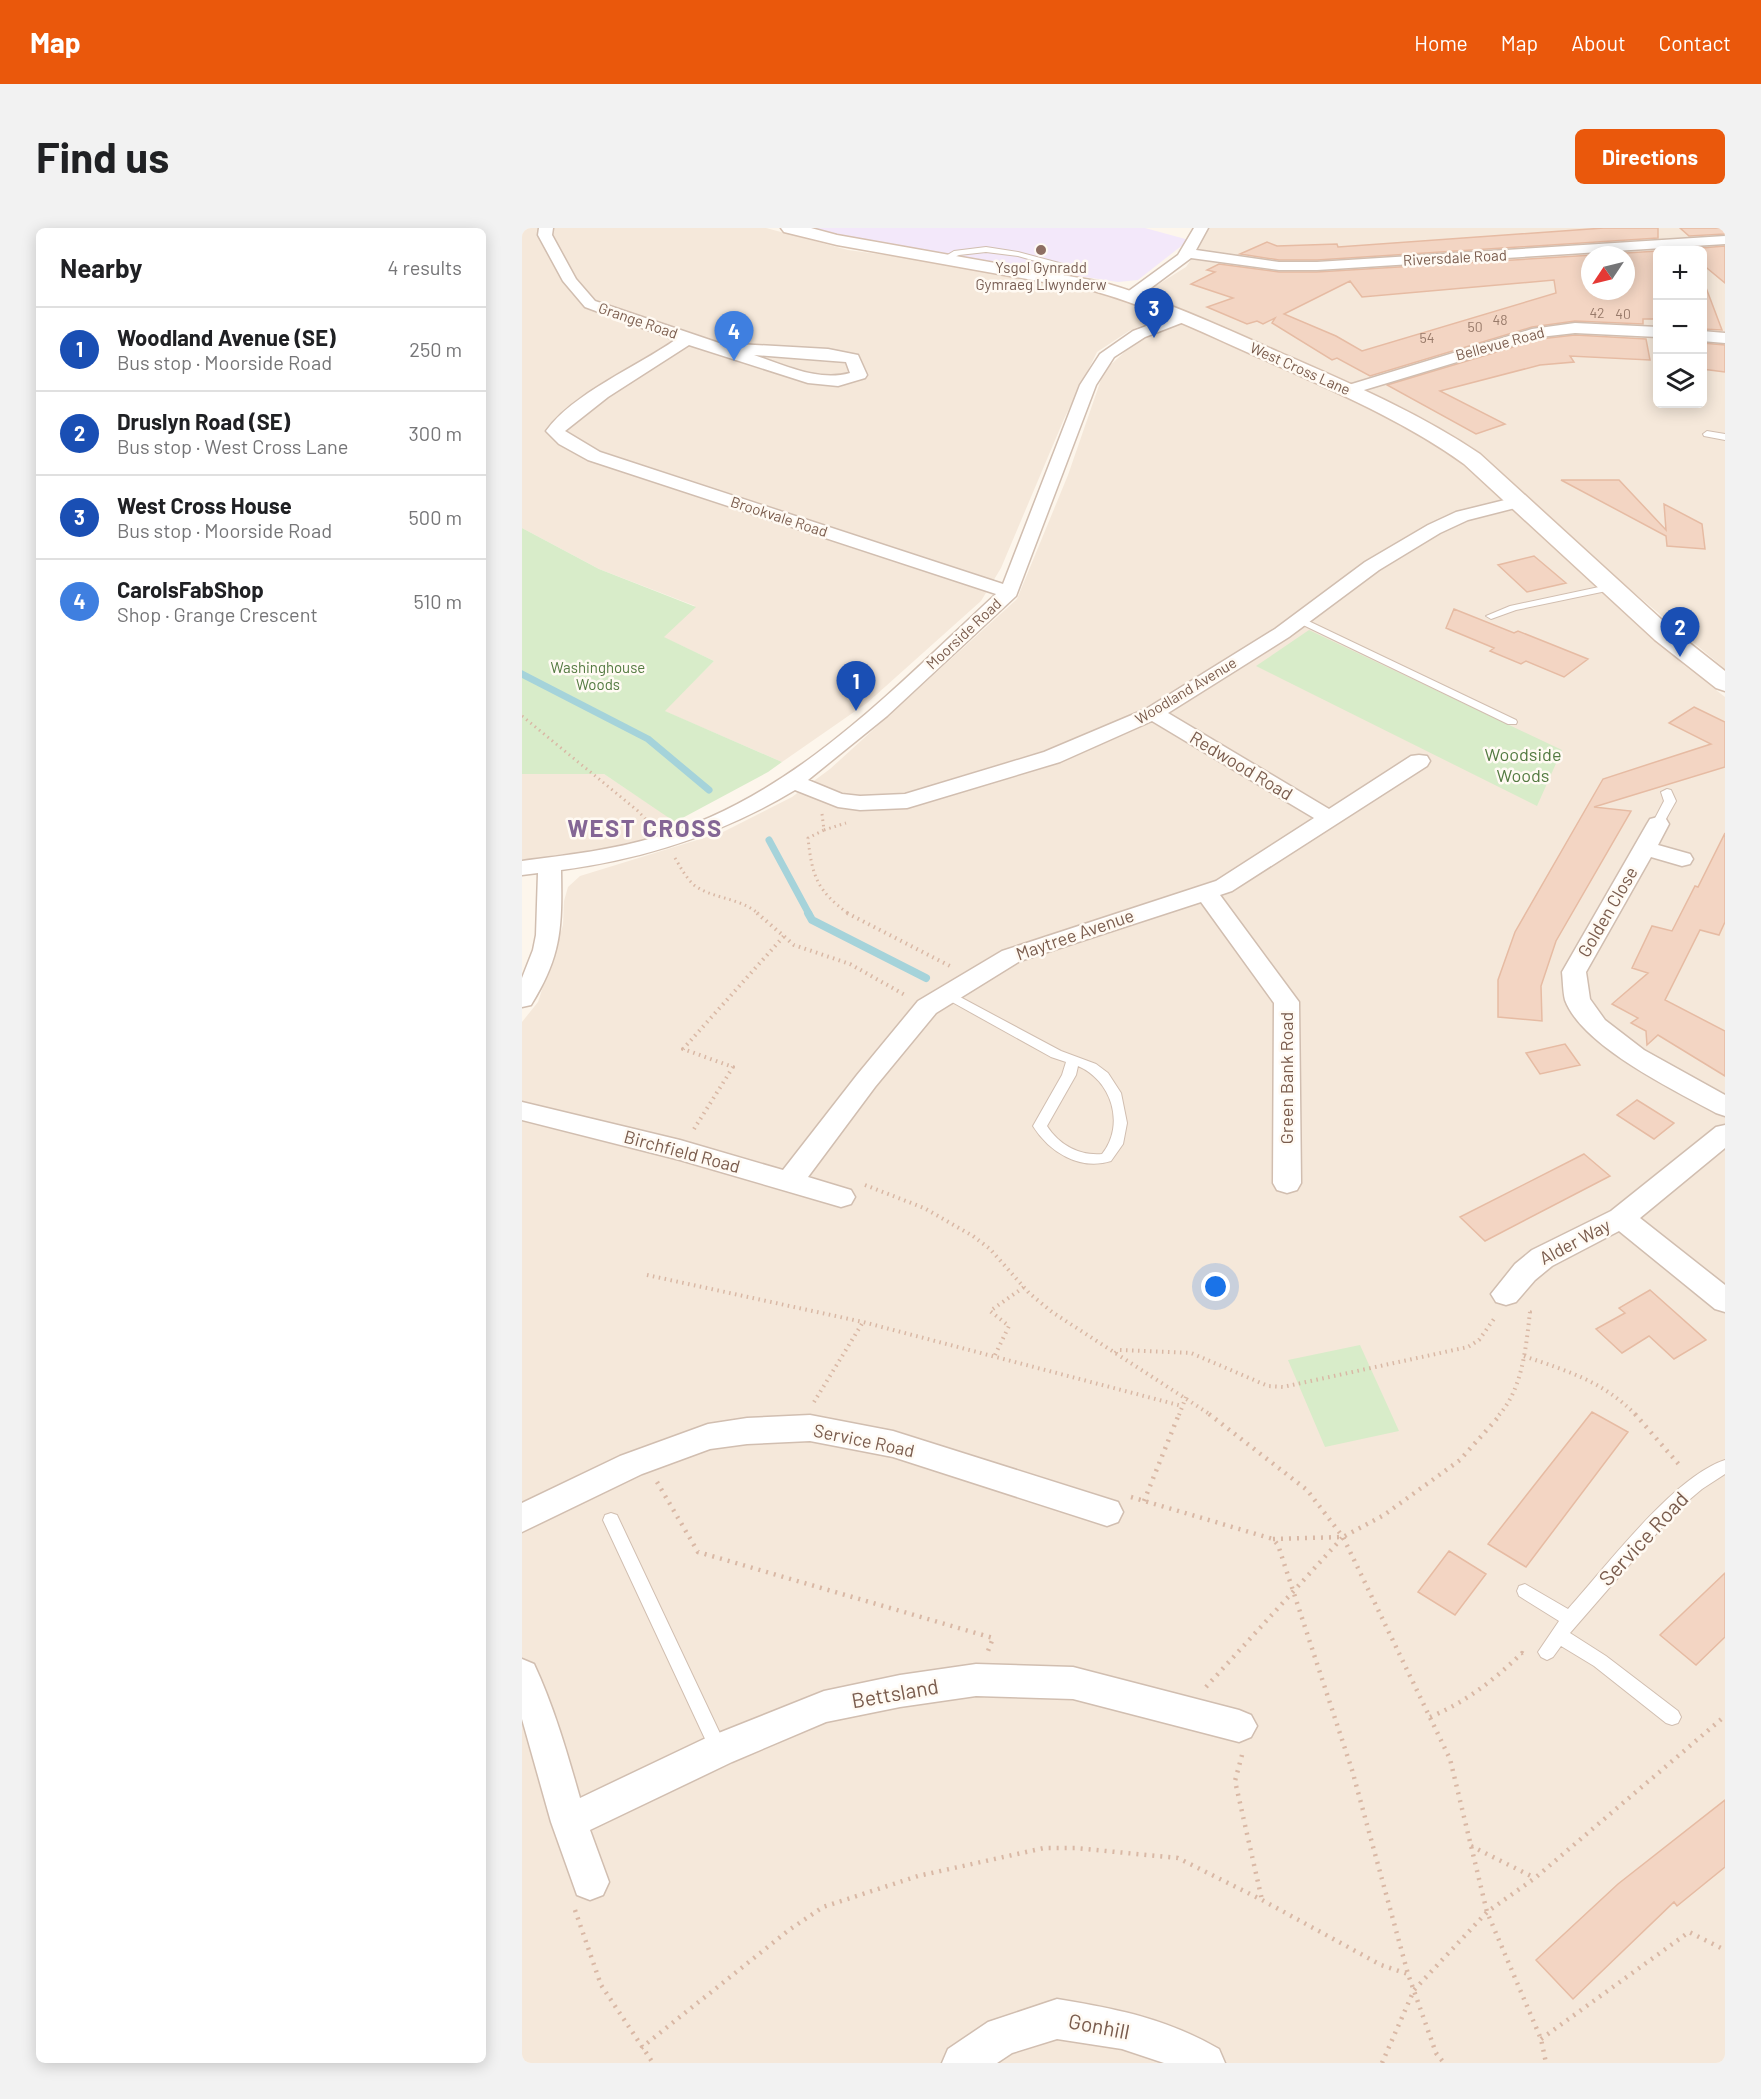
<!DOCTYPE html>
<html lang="en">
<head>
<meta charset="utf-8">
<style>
	body { margin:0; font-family:Barlow,sans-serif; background:#f2f2f2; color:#202124 }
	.controls { position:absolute; right:18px; top:18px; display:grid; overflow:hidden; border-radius:9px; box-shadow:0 3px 15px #0003 }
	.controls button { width:54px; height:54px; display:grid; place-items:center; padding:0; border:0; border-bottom:2px solid #e0e0e0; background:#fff; color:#202124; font:30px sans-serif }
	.compass { position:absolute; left:1059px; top:18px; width:54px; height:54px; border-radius:50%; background:#fff; box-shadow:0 3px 15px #0003; rotate:235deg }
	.you { position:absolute; left:694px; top:1059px; width:21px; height:21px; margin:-15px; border:4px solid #fff; border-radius:50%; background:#1a73e8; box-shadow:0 0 0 9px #1a73e833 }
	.badge { display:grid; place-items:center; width:39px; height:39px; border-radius:50%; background:#ea580c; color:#fff; font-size:20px; font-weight:700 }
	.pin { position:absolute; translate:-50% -50px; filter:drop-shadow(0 2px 3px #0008) }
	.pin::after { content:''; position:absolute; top:32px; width:21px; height:18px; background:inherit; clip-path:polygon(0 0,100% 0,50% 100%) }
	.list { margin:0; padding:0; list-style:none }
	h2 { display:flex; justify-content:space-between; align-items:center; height:78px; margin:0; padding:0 24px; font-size:26px }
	h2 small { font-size:20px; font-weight:400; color:#757577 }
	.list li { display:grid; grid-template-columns:39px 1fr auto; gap:18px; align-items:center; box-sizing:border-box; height:84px; padding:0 24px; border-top:2px solid #e0e0e0 }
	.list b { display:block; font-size:22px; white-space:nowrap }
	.list p { margin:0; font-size:20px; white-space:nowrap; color:#757577 }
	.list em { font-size:20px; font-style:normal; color:#757577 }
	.icon { flex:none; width:33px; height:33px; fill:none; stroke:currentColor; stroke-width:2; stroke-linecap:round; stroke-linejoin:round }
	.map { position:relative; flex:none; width:1203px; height:1835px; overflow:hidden; border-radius:9px }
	header { display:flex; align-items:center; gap:36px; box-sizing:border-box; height:84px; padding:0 30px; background:#ea580c; color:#fff }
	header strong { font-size:28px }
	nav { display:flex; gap:33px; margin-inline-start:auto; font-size:21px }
	.intro { display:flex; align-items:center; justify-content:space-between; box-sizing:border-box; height:144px; padding:0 36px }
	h1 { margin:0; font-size:42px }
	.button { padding:15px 27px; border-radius:9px; background:#ea580c; color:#fff; font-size:21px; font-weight:700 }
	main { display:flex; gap:36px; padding:0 36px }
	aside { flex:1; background:#fff; border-radius:9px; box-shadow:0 3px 15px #0003 }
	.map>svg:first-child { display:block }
	.residential { fill:#f5e8da; fill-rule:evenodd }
	.education { fill:#f3e8fa }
	.green { fill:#d8ecc9 }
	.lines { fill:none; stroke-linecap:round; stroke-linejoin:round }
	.stream-far1 { stroke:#a5d3da; stroke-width:7 }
	.stream { stroke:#a5d3da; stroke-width:8 }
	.building { fill:#f3d5c3; stroke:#e6bba3; stroke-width:1.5; fill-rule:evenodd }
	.lane-casing { stroke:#d1beb0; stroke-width:2 }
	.street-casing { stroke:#d1beb0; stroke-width:3 }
	.secondary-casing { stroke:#d6c0b0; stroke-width:3 }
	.path-far2 { stroke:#d9b8a5; stroke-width:3; stroke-dasharray:1.5 4; stroke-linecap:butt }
	.path-far1 { stroke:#d9b8a5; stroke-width:4; stroke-dasharray:1.5 4.5; stroke-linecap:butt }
	.path { stroke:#d9b8a5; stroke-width:4.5; stroke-dasharray:2 6; stroke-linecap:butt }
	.lane { fill:#fff; fill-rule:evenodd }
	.street { fill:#fff; fill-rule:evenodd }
	.secondary { fill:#fff; fill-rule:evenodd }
	.education-dot { fill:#8d6e63; stroke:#fffaf3; stroke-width:2 }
	.labels { text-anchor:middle; stroke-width:5; stroke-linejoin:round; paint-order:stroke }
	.far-number-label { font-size:14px; fill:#987a6a }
	.far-street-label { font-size:15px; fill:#7a5c4d; stroke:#fffaf3 }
	.far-education-label { font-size:15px; fill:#785e54; stroke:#fffaf3 }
	.far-park-label { font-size:15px; fill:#537a41; stroke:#fffaf3 }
	.park-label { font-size:18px; fill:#537a41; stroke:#fffaf3 }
	.street-label { font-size:18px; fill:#7a5c4d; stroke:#fffaf3 }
	.near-street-label { font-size:21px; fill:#7a5c4d; stroke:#fffaf3 }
	.district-label { font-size:24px; font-weight:bold; letter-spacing:1.5px; fill:#846695; stroke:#fffaf3 }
</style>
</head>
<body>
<header>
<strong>Map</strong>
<nav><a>Home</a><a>Map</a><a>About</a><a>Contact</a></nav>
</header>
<div class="intro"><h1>Find us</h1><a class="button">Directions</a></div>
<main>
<aside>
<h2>Nearby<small>4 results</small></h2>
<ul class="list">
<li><span class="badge" style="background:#1a4fb4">1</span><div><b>Woodland Avenue (SE)</b><p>Bus stop · Moorside Road</p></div><em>250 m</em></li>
<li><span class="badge" style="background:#1a4fb4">2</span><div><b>Druslyn Road (SE)</b><p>Bus stop · West Cross Lane</p></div><em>300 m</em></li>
<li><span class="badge" style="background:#1a4fb4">3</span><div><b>West Cross House</b><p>Bus stop · Moorside Road</p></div><em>500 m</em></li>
<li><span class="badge" style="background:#3f7fe0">4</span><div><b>CarolsFabShop</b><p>Shop · Grange Crescent</p></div><em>510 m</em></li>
</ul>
</aside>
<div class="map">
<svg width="1203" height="1835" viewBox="0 0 1203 1835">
	<rect width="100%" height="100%" fill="#fdf6ec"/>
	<path class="residential" d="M0,0H244L326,22L437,37L577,62L644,87L607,103L575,124L542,191L479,340L459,373L345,475L260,534L142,483L192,433L141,409L173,378L77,341L0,300Z
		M686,0H1203V441L1002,272L968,235L885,185L627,68L629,61L664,39L675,23ZM1136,22H1180V176H1136ZM1068,27H1104V63H1068Z
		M662,95L819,164L931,225L1162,437L1203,469V1835H0V794L16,774L41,697L42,673L46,659L58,648L201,604L270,569L308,541L495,371L546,247L582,143L610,117L637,103Z
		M0,546H82L159,597L131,609L73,622L0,632Z"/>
	<path class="education" d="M284,0H623L667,12L616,52L596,54L351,17Z"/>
	<path class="green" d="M0,300L77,341L174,379L142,409L192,433L143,483L260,534L246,544L153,594L82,546H0Z
		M787,402L1040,522L1015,578L734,438Z
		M838,1117L877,1203L803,1219L766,1132Z"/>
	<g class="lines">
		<path class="stream-far1" d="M0,446L126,511L187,562
			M247,612L287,686"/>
		<path class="stream" d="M286,685L290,692L404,750"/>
	</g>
	<path class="building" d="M1082,0H1136V10L795,32H757L718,26L745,14L755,18L815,16L816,19Z
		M1158,0H1203V6L1167,8Z
		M1203,18V55L1180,36V20Z
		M1136,23V91H1121V96L1053,93L1010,99L848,148L815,130L810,132L750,95L753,90L741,96L735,93L725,96L685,79L711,70L669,56L693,44L685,42L697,36L757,44H795ZM1068,27H1104V63H1068ZM1032,52L1034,65L840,123L814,108L762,86L828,53L840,69Z
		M1180,57H1183L1200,102L1180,101Z
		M1053,107L1124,111L1128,132L1048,128L1052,134L1018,137L918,163L983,196L954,206L865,157L1018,111Z
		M1180,115L1203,117V144L1180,141Z
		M1039,252H1097L1144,302L1142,276L1180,296L1183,321L1145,318L1144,308Z
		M1012,328L1044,355L1005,364L976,337Z
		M932,381L992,405L996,403L1066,431L1042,449L1004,433L999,436L968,423L972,420L924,400Z
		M1172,479L1203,494V539L1072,579L1109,583L1034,713L1019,758L1020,793L976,789V752L993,704L1081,551L1189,516L1147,495Z
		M1203,605V694L1197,707L1178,702L1143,772L1203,803V848L1136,807L1125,817L1124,803L1109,795L1116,790L1090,776L1126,745L1110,740L1130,698L1150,703L1173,658L1176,659Z
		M1043,816L1058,837L1018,846L1004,825Z
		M1115,872L1152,895L1132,911L1095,887Z
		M1062,926L1088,948L963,1013L938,989Z
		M1128,1062L1184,1112L1152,1131L1127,1108L1100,1125L1074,1101L1103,1085L1097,1080Z
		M1070,1184L1106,1204L1004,1339L966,1316Z
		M927,1323L964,1346L933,1387L896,1364Z
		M1203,1345V1409L1174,1437L1138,1407Z
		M1203,1572V1639L1155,1678L1152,1674L1051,1771L1014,1732L1096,1656Z"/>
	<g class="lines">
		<defs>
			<path id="lane" d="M464,19L496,24L541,36L543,46L537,52H531L530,50L535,45L534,39L496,28L464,24L437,27L423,33L419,31L432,23Z
				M1185,203L1203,206V212L1182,208L1181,206Z
				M1091,356L1094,357V361L994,382L969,391L964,388L988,378Z
				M778,389L994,492L995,494L994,496H986L775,394L773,392Z
				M1145,561L1149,562L1154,573L1140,598H1132L1130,596L1142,573L1139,564Z
				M425,762L539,823L574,836L586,845L599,865L605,895L601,916L589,933C558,943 527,924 511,898L540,847L544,834L529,829L421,769L419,766ZM556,838C589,852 604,896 580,926C558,928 537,917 525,898L554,847Z
				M1203,1232V1246L1180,1261L1155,1282L1048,1405L1084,1428L1156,1483L1159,1489L1156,1495L1150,1497L1144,1495L1072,1438L1039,1418L1031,1429L1025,1432L1019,1429L1016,1424L1037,1393L997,1368L995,1363L997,1358L1003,1356L1046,1381C1084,1339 1151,1249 1203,1232Z
				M89,1285L95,1287L203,1516L206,1522L203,1528L197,1530L191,1528L81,1292L83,1287Z"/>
			<path id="street" d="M17,0H31L30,7L54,51L73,73L197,115L306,121L336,127L345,147L343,150L316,158L286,155L167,117L86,169L43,203L78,224L481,356L558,157L578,126L611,103L662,84L670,89L667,92L623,109L592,129L574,157L494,368L365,488L286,552L320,566L338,568L383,566L522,524L624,481L753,401L843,334L906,297L934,284L995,269L1001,270L1004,274L1001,278L946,292L918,305L857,342L767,409L646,485L807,581L889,528L897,527L905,528L908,533L905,538L710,663L698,667L777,774L779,955L775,962L765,965L755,962L751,955L752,775L679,674L498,733L414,785L353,859L286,949L329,962L333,969L329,976L319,979L158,932L0,892V874L158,912L261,942L335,847L396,773L480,723L694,653L792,590L630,493L538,534L385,580L338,582L316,579L273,562C200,606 122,631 39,642C40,699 40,727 9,777L0,779V750L11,722L14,707L16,645L0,647V633C45,627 90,622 134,609C271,570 372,460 474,366L66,232L37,216L24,203C50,166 116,138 153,112L63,79L41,53L16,7ZM232,127L324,134L328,145C296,154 262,137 232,127Z
				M672,0H686L674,22L757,34H795L1203,8V16L795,42H757L669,30L614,71H604L601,68L604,65L656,27Z
				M1053,95L1136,99V109L1053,105L1018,109L832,165H820L818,162L820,159L1010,101Z
				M1180,103L1203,105V115L1180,113Z
				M1136,589L1144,591L1147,596L1136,617L1168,626L1171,631L1168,636L1160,638L1129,629L1064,744L1068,771L1083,792L1122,822L1203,867V888L1194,885C1152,862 1060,818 1043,772C1041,764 1041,753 1040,744L1125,596L1128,591Z
				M1203,897V920L1118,990L1203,1057V1084L1193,1081L1097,1003L1030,1038L1013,1052L994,1074L984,1077L974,1074L969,1066L993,1036L1010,1022L1089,983L1194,899Z
				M288,1187L371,1203L596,1274L601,1284L596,1294L585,1298L371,1229L288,1213L225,1216L188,1221L120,1246L0,1304V1275L98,1228L186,1196L225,1190Z
				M0,1431L12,1436C32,1479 45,1524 58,1570L184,1510L302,1463L378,1447L454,1436L551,1439L717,1482L729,1487L735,1498L729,1509L717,1514L551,1471L454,1468L378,1479L304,1494L210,1534L68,1602L87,1654L81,1667L68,1672L55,1667L29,1594L0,1491Z
				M535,1771C595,1781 643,1790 697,1821L703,1835H642L600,1821L535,1811L490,1825L475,1835H420L426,1821L466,1794Z"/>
			<path id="secondary" d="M259,0H289L315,7L580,54C642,72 700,99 759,125C827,155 896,184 958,226L1151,402L1203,443V463L1194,460L1133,412L942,236C882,193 812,163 745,133C688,108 632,80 572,63L315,17L262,4Z"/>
		</defs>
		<use href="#lane" class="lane-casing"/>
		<use href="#street" class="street-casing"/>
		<use href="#secondary" class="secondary-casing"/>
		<path class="path-far2" d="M0,488L116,583L129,597
			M300,586L302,602L286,610C290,648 295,663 327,686
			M302,602L324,595
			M153,630C159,640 164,650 172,657C190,671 217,669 237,686"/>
		<path class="path-far1" d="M235,685L272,717L328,736L383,767
			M325,685L428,738
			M172,901L211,839L161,821L262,708
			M343,957L402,980L451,1008L468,1021L507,1065L530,1084L689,1187
			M125,1047L341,1094L660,1178
			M593,1125L597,1122L669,1125L746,1158L761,1159L946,1119L957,1112L974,1088
			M473,1127L487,1098L468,1083L502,1059
			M1002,1128C1047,1144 1079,1152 1114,1187
			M292,1174L341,1094
			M657,1187L664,1169
			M977,1187C1001,1160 1004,1118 1008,1084L1005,1083"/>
		<path class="path" d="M687,1186L785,1262L821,1309L928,1531L965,1684L1019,1811L1024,1835
			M1113,1186L1160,1240
			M135,1254L176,1324L471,1410L466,1423
			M609,1269L751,1311L756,1317L830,1542L886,1746L914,1825L922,1835
			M622,1273L657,1186
			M751,1311L821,1309L862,1287L938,1232L979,1186
			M684,1459L820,1310
			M908,1489C944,1474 972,1452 1000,1425L1006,1429
			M720,1527L713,1553L740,1672
			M949,1618L1013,1650
			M53,1682L79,1757L131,1835
			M1019,1811L1167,1704L1203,1722
			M119,1820L267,1702L301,1679L396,1648L522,1620H553L656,1630L740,1672L859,1737L886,1746
			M860,1835L892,1762L965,1684L1013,1650L1203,1488"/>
		<use href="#lane" class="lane"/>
		<use href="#street" class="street"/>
		<use href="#secondary" class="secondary"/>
	</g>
	<circle class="education-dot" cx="519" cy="22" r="6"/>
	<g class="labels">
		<g class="far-number-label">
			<text x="1075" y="90">42</text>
			<text x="1101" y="91">40</text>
			<text x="978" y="97">48</text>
			<text x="953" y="104">50</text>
			<text x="905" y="115">54</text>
		</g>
		<g class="far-street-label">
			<text transform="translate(933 30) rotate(-3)" y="5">Riversdale Road</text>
			<text transform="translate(116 93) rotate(19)" y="5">Grange Road</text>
			<text transform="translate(978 116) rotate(-15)" y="5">Bellevue Road</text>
			<text transform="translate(778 141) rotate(24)" y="5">West Cross Lane</text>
			<text transform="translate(257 289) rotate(18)" y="5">Brookvale Road</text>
			<text transform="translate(442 406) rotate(-43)" y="5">Moorside Road</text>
			<text transform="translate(664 463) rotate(-31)" y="5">Woodland Avenue</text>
		</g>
		<g class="far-education-label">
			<text x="519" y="45">Ysgol Gynradd<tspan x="519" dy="17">Gymraeg Llwynderw</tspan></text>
		</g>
		<g class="far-park-label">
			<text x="76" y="445">Washinghouse<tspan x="76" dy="17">Woods</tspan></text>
		</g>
		<g class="park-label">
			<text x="1001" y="533">Woodside<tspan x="1001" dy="21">Woods</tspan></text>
		</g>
		<g class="street-label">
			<text transform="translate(719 538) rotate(31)" y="6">Redwood Road</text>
			<text transform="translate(1086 684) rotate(-60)" y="6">Golden Close</text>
			<text transform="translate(553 707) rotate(-19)" y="6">Maytree Avenue</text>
			<text transform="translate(765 850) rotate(-90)" y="6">Green Bank Road</text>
			<text transform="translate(160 924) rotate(15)" y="6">Birchfield Road</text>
			<text transform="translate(1053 1014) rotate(-28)" y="6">Alder Way</text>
			<text transform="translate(342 1213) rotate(12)" y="6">Service Road</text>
		</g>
		<g class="near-street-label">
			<text transform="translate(1122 1311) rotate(-47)" y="7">Service Road</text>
			<text transform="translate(373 1466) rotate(-10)" y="7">Bettsland</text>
			<text transform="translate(577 1799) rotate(11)" y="7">Gonhill</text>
		</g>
		<g class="district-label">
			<text x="123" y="609">WEST CROSS</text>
		</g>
	</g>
</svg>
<div class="controls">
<button>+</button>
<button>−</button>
<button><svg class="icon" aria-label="layers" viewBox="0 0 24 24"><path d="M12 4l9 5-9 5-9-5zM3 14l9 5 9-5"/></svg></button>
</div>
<svg class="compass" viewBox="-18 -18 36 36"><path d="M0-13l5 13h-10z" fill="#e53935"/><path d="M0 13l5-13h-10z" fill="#757577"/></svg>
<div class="you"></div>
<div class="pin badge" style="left:334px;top:483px;background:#1a4fb4">1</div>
<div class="pin badge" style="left:1158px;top:429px;background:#1a4fb4">2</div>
<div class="pin badge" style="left:632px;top:110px;background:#1a4fb4">3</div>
<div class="pin badge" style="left:212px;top:133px;background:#3f7fe0">4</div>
</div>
</main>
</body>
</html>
